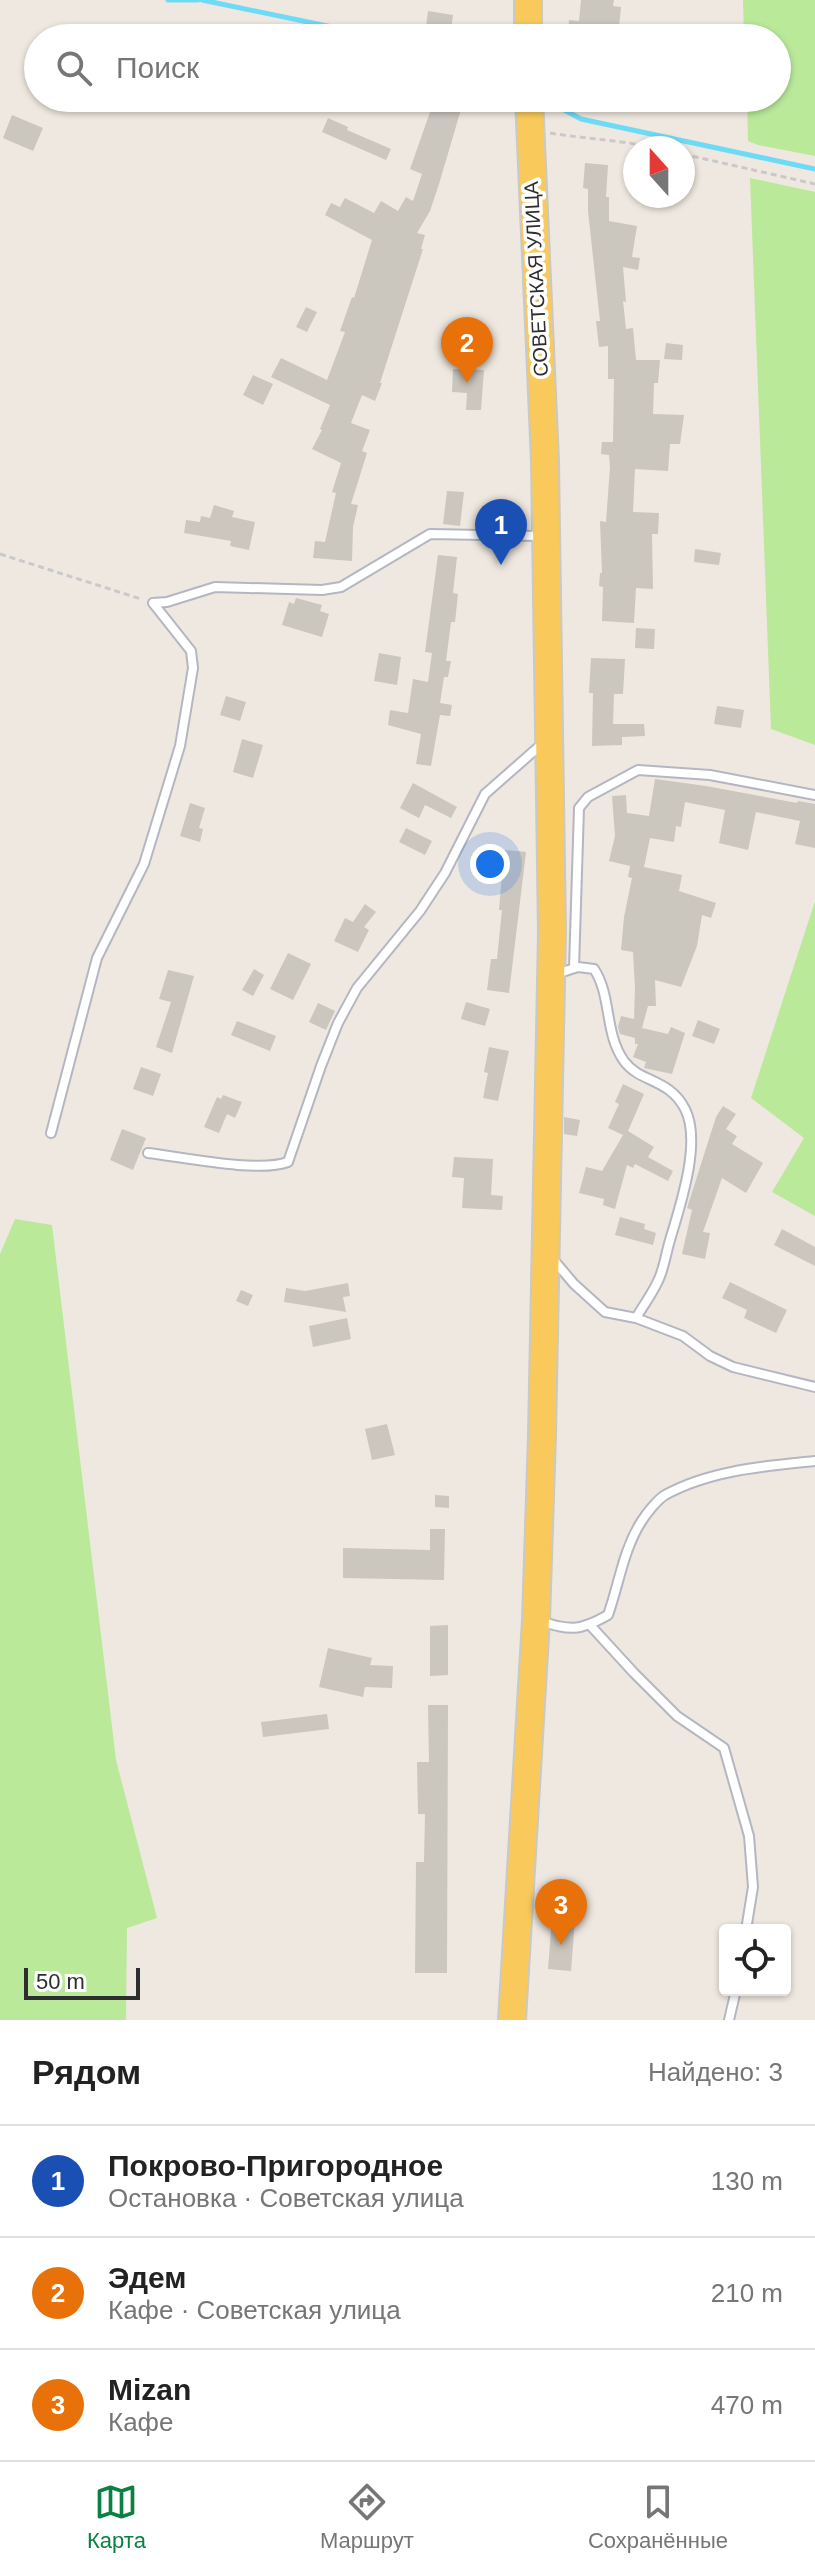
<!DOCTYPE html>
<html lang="ru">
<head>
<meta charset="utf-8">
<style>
	body { margin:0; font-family:Helvetica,sans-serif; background:#f2f2f2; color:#222 }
	.controls { position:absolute; right:24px; bottom:24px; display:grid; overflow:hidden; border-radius:8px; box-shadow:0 2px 6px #0004 }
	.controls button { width:72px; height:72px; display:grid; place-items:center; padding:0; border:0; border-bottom:2px solid #e0e0e0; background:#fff; color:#222; font:40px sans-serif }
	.compass { position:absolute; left:623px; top:136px; width:72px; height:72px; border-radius:50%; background:#fff; box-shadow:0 2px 6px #0004; rotate:339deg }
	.scale { position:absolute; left:24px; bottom:20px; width:116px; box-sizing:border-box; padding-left:8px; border:4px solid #2e2e2e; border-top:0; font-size:22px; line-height:28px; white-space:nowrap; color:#2e2e2e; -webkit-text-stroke:6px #fff; paint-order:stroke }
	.you { position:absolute; left:490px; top:864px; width:28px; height:28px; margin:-20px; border:6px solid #fff; border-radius:50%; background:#1a73e8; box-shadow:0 0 0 12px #1a73e833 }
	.badge { display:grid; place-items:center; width:52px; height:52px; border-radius:50%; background:#0b8043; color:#fff; font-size:26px; font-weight:700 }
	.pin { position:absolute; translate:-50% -66px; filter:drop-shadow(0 2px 4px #0008) }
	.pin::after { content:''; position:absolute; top:42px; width:28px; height:24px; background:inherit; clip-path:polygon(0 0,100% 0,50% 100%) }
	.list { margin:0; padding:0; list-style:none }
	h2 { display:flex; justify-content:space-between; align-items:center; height:104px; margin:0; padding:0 32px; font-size:34px }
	h2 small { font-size:26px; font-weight:400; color:#767676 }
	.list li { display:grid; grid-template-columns:52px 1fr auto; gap:24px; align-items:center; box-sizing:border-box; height:112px; padding:0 32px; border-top:2px solid #e0e0e0 }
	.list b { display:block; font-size:30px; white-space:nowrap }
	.list p { margin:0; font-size:26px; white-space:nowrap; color:#767676 }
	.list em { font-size:26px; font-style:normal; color:#767676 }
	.icon { flex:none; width:44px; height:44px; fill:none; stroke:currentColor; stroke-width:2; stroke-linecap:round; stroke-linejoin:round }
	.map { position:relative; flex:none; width:815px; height:2020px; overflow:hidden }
	.search { position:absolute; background:#fff; box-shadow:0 2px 6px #0004; left:24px; right:24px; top:24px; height:88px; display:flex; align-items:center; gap:20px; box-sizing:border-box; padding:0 28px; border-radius:44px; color:#767676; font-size:30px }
	.sheet { height:440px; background:#fff }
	nav { display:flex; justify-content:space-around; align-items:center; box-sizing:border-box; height:112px; border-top:2px solid #e0e0e0; background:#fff; font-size:22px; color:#767676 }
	nav a { display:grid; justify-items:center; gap:4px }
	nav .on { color:#0b8043 }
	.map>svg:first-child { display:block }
	.green { fill:#bae99a }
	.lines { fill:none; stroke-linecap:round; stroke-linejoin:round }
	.stream { stroke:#6edbf6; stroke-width:5 }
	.building { fill:#cbc6be }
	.lane-casing { stroke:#b4b7c2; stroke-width:12 }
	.primary-casing { stroke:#c9c9c9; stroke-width:30 }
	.path { stroke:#c9c9c9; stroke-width:3; stroke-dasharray:6 4; stroke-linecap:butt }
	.lane { stroke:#fff; stroke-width:8 }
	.primary { stroke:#f9ca5b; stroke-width:26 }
	.labels { text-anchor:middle; stroke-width:7; stroke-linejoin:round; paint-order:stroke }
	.street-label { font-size:20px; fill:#2e2e2e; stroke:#fff }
</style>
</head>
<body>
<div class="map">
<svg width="815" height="2020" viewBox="0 0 815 2020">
	<rect width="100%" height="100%" fill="#efe8e0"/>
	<path class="green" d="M743,0H815V156L758,145L748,141L747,98H777V38H744Z
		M750,178L815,192V745L771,729Z
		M815,901V1216L772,1192L804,1138L751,1098Z
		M15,1219L52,1225L116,1760L157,1918L127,1928L126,2020H0V1254Z"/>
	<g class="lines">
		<path class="stream" d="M168,0H198
			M202,0L385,38
			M550,98L557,106L581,119L815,169"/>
	</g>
	<path class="building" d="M581,0H614L613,6L621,7L618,38H573L574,33H568L569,20L579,21Z
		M428,11L453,15L450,38L425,35Z
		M435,98L462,106L439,184L430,211L417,233L425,235L421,249H423L380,383H382L375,401L362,395L351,423L370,430L362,451L367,453L351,504L358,505L353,527L352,561L313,558L315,541L325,542L336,493L332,492L341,463L312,449L322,430L320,429L330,405L271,377L281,358L327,380L345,332L340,331L352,297L354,298L372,240L325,215L331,203L340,207L345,198L374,213L381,201L398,211L406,197L413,201L422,174L410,169Z
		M12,115L43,128L33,151L3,138Z
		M328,118L348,127L347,130L391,149L386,160L322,132Z
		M585,163L608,165L606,197H609V221L637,226L632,257L640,258L638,270L623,267L626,302L623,301L626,329L633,328L636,360H660L658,383H654L653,414L684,415L680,444H670L668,471L635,469L633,512L659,513L658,534H652L653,589L636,588L634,623L602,621L603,587L599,586L600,573H602L600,521L606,522L610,467L609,455L601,454L602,442H613L614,379H608V346L599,347L596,321H600L588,211V189L583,188Z
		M306,307L317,312L307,332L296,327Z
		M666,343L683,345L682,360L664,359Z
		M453,369L484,370L481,410H466L467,393L452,392Z
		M253,375L273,384L263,405L243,395Z
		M447,491L464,492L460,526L443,524Z
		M214,505L234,511L232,517L255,522L249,550L230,546L231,541L184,533L186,520L200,522L201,516L210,518Z
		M695,549L721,553L719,565L694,562Z
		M438,555L457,557L453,593L458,594L455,622H451L446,661H451L448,677H444L440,703L452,705L450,716L440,715L431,766L416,764L421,734L388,725L390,710L408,713L413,679L428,682L432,653L425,652Z
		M296,598L322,605L320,611L329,614L322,637L282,625L289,602L294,604Z
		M636,628L655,629L654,649L635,648Z
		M379,653L401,657L397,685L374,681Z
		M591,658L625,659L623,694H614L613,724H644L645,736L622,737V745L592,746L593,693H589Z
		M226,696L246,702L240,721L220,715Z
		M717,706L744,710L741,728L714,724Z
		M242,739L263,745L253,778L233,772Z
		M655,779L706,786L797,803L798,801L815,804V848L795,844L800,821L756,812L748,850L719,843L725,810L685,802L681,827L676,826L674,842L650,838L644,867L682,875L679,891L716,903L711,918L702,915L697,946L681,987L655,980L656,1006H648L642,1028L668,1034L671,1027L685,1033L672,1074L644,1068L646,1062L633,1057L638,1044H635V1038L620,1034L618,1027L621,1016L634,1019L635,988L633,952L621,950L624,917L632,878L628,877L630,866L609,861L615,836L612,796L626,795L627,813L649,816Z
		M413,783L457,807L451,818L425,805L419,818L400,808Z
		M190,803L205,808L199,828L203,829L200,842L180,836Z
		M406,828L432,841L425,855L399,842Z
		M504,850L526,852L509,993L487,990L491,959H497L502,910H499Z
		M365,904L376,912L364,927L369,930L358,952L334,941L345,918L353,922Z
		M288,953L311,964L293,1000L270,989Z
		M254,969L264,975L253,996L242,990Z
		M168,970L194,976L172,1053L156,1047L171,1002L159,999Z
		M466,1002L490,1009L485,1026L461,1019Z
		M318,1003L335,1011L326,1030L309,1022Z
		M698,1020L720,1029L714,1044L692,1036Z
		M237,1021L276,1036L270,1051L231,1035Z
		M489,1047L509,1051L498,1101L483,1098L488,1073L484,1072Z
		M141,1067L161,1074L153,1096L133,1089Z
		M623,1084L644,1094L628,1131L654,1147L648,1157L673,1171L668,1181L635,1164L633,1168L627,1165L615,1209L603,1205L604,1199L579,1193L586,1167L602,1171L623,1135L608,1128L619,1104L615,1102Z
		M223,1095L242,1102L235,1118L227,1114L219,1133L204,1127L217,1097L221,1099Z
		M723,1106L736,1114L726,1129L737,1136L732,1144L763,1163L746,1193L722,1178L703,1232L710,1233L705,1259L682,1254L692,1210L687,1208L716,1117Z
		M564,1117L580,1120L577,1136L564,1134Z
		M122,1129L146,1138L133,1170L110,1160Z
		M454,1157L493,1159L491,1195L503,1196L502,1210L462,1208L464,1178L452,1177Z
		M620,1217L645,1224L644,1229L656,1233L653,1245L615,1235Z
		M782,1229L815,1247V1266L774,1245Z
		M730,1282L787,1310L776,1333L744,1318L747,1310L722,1298Z
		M348,1283L350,1296L343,1297L346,1312L284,1302L286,1288L305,1291Z
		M241,1290L253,1295L248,1306L236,1301Z
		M347,1318L351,1339L313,1347L309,1326Z
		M387,1424L395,1455L372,1460L365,1429Z
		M435,1495L449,1496V1508L435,1507Z
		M430,1529H445L444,1580L343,1578V1548L430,1550Z
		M448,1625V1675L430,1676V1626Z
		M328,1648L372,1658L370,1665L393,1666L392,1688L365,1687L363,1697L319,1687Z
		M428,1705H448L447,1973H415L416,1862H424L425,1814H418L417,1762H429Z
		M327,1714L329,1729L263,1737L261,1722Z
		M552,1918L575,1920L571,1971L548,1969Z"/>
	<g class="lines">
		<defs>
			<path id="lane" d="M153,603L167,602L215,587L322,590L341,587L430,534L543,536
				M574,968L579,808L588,797L638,770L710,775L815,795
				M556,974L578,967L594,969C612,996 604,1033 624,1061C640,1083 669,1078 685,1109C702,1142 680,1206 670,1240C666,1253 664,1269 658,1281C652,1294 643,1306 636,1318
				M51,1133L97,958L144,864L180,746L193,668L191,651L153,603
				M148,1153C183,1157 258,1173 288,1162L321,1066L338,1023L357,988L420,911L445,873L485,794L543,743
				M552,1258L574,1284L605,1312L636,1318L683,1336L710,1356L733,1367L815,1387
				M539,1621C571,1630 578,1632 608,1615C619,1584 623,1551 641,1522C646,1514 657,1500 665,1495C710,1470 766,1466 815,1461
				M590,1625L634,1673L677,1716L724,1748L749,1836L753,1887L746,1930
				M729,2020L736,1990"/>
			<path id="primary" d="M528,0V38
				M512,2020L536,1620L542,1435L552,932L545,461L529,98"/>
		</defs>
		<use href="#lane" class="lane-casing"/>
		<use href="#primary" class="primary-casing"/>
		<path class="path" d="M550,133C586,139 621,140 657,148
			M683,154L815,184
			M0,554L141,599"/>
		<use href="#lane" class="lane"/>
		<use href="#primary" class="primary"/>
	</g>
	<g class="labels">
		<g class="street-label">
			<text transform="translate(536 279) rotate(-93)" y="7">СОВЕТСКАЯ УЛИЦА</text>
		</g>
	</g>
</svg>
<div class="controls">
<button><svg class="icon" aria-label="locate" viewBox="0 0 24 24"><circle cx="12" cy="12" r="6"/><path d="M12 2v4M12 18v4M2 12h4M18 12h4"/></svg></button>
</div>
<svg class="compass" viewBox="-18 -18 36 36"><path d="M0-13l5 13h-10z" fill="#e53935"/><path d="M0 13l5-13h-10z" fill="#767676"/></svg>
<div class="scale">50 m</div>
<div class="you"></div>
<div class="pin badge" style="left:501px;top:565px;background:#1a4fb4">1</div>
<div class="pin badge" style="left:467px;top:383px;background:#e8710a">2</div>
<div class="pin badge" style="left:561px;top:1945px;background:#e8710a">3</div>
<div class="search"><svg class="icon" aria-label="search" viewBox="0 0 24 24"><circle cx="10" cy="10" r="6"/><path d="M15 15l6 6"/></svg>Поиск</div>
</div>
<section class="sheet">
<h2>Рядом<small>Найдено: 3</small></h2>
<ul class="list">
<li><span class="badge" style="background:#1a4fb4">1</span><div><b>Покрово-Пригородное</b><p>Остановка · Советская улица</p></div><em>130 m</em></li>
<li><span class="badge" style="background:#e8710a">2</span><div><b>Эдем</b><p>Кафе · Советская улица</p></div><em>210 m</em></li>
<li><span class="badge" style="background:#e8710a">3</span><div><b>Mizan</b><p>Кафе</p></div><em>470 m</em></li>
</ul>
</section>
<nav>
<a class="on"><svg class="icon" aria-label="map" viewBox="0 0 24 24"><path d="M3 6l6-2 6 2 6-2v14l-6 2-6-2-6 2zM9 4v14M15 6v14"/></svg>Карта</a>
<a><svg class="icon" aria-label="directions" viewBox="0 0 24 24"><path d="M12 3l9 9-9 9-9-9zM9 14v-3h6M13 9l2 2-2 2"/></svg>Маршрут</a>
<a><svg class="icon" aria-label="saved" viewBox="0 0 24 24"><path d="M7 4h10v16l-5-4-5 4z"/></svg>Сохранённые</a>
</nav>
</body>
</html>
